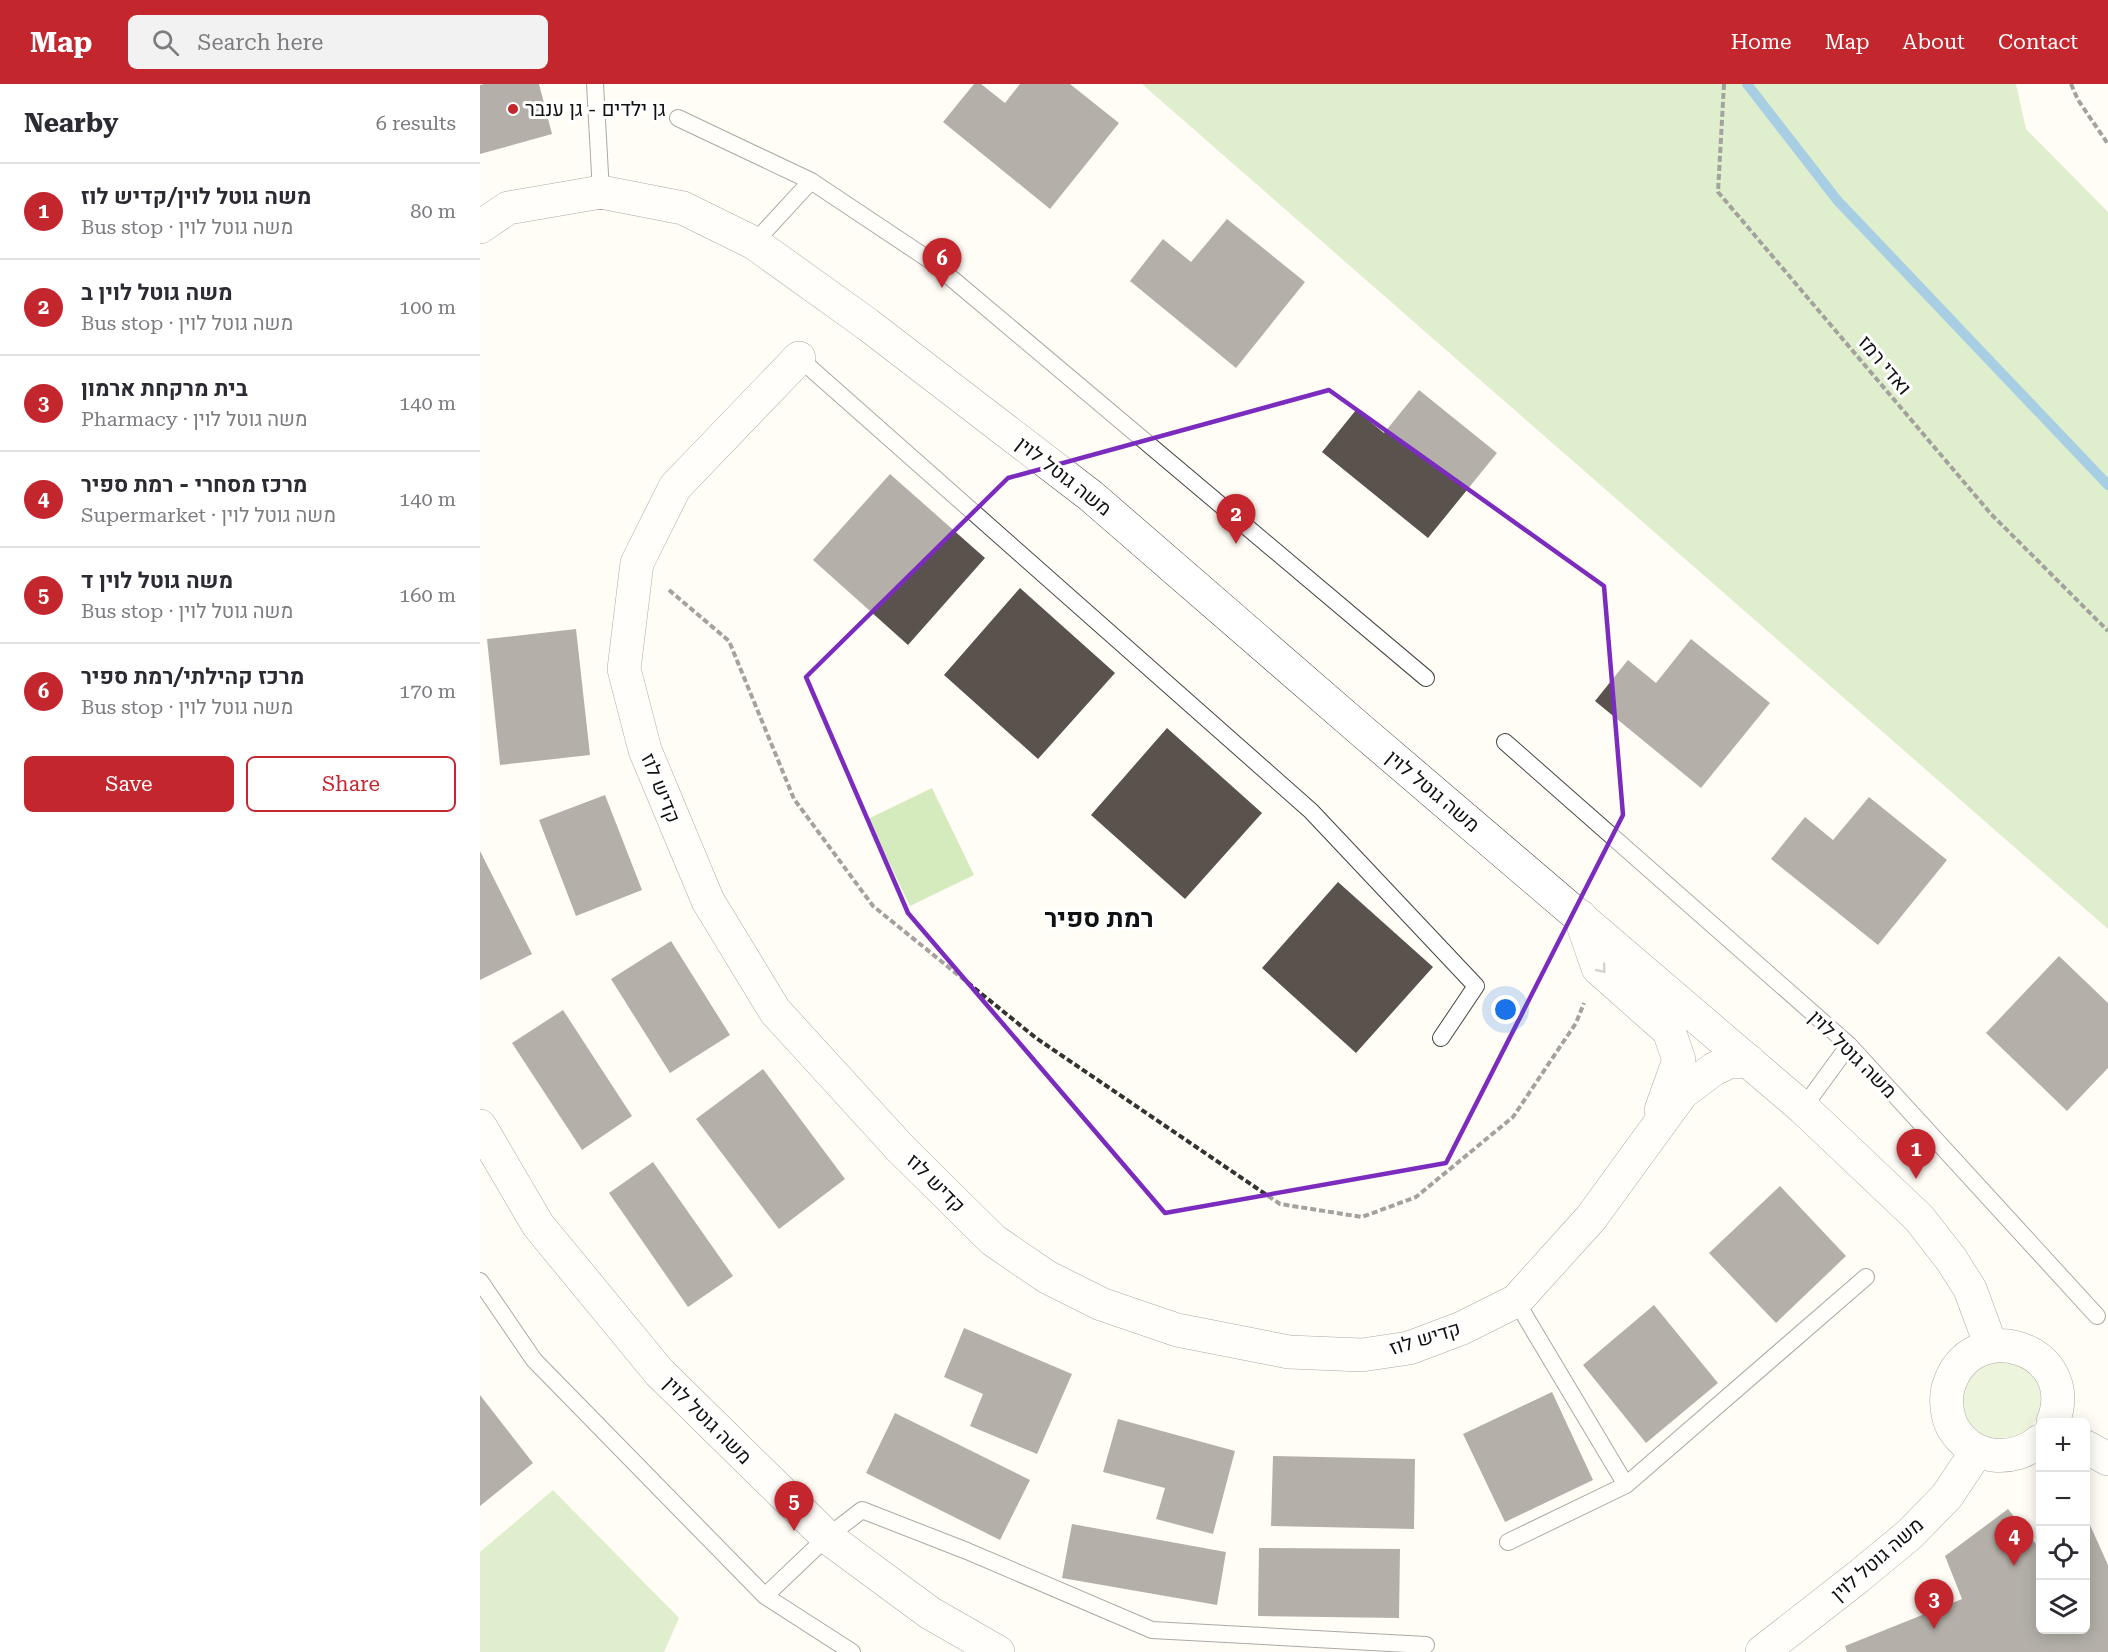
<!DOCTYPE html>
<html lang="en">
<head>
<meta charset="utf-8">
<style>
	body { margin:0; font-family:"Roboto Serif",Heebo,serif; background:#f2f2f3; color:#2b2b33 }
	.controls { position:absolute; right:18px; bottom:18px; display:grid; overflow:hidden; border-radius:9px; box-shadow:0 3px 15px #0003 }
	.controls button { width:54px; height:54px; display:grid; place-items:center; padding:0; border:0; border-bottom:2px solid #e1e1e2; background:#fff; color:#2b2b33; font:30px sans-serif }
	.you { position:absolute; left:1026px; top:926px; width:21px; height:21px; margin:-15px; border:4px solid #fff; border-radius:50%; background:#1a73e8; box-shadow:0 0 0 9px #1a73e833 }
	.badge { display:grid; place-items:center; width:39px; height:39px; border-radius:50%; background:#c4262e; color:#fff; font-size:20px; font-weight:700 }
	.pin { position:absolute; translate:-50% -50px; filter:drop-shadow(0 2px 3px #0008) }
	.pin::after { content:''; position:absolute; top:32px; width:21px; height:18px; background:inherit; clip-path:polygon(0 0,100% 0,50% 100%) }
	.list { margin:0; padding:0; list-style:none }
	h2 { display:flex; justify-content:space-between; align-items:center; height:78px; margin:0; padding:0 24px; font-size:26px }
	h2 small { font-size:20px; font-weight:400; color:#7c7c81 }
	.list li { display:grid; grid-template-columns:39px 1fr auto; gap:18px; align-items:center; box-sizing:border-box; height:96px; padding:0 24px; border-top:2px solid #e1e1e2 }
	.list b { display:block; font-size:22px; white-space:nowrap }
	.list p { margin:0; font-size:20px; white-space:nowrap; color:#7c7c81 }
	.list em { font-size:20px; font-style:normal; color:#7c7c81 }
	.actions { display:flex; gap:12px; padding:18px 24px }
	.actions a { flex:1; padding:14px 0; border:2px solid #c4262e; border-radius:9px; text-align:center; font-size:21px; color:#c4262e }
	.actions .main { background:#c4262e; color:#fff }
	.icon { flex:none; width:33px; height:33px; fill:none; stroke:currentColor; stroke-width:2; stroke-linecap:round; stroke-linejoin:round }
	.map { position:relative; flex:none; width:1628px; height:1568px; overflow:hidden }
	header { display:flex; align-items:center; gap:36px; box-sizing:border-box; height:84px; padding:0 30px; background:#c4262e; color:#fff }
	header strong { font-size:28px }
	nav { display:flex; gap:33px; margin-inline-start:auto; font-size:21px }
	.search { width:420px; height:54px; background:#f2f2f3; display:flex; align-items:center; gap:15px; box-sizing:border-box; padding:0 21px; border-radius:9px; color:#7c7c81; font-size:22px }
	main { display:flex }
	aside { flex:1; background:#fff }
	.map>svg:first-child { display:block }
	.green { fill:#d5ebbd }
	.forest { fill:#b9dc9c }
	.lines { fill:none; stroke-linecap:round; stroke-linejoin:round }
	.stream { stroke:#3f96cf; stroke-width:10 }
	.building { fill:#5a524d }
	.lane-casing { stroke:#444; stroke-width:18 }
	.street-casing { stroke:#444; stroke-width:34 }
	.path { stroke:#333; stroke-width:4; stroke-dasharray:6 3; stroke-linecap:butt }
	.lane { stroke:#fff; stroke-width:16 }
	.street { stroke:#fff; stroke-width:33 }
	.oneway { stroke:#a0a0a0 }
	.marked { fill:none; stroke:#7b2cbf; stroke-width:4.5; stroke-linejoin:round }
	.poi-dot { fill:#c4262e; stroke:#fff; stroke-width:2 }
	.labels { text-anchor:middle; stroke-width:6; stroke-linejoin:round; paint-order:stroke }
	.poi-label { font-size:20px; fill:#111; stroke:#fff; text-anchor:start }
	.street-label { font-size:20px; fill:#111; stroke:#fff }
	.district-label { font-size:26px; font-weight:bold; fill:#111; stroke:#fff }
</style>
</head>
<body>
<header>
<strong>Map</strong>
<div class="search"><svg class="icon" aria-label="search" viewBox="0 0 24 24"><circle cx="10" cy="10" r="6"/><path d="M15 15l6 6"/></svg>Search here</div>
<nav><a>Home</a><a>Map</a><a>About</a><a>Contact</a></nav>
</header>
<main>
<aside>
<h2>Nearby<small>6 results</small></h2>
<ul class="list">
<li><span class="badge">1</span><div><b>משה גוטל לוין/קדיש לוז</b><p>Bus stop · משה גוטל לוין</p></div><em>80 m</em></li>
<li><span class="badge">2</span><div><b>משה גוטל לוין ב</b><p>Bus stop · משה גוטל לוין</p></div><em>100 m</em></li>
<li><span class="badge">3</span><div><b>בית מרקחת ארמון</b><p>Pharmacy · משה גוטל לוין</p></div><em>140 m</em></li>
<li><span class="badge">4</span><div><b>מרכז מסחרי - רמת ספיר</b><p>Supermarket · משה גוטל לוין</p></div><em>140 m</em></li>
<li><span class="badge">5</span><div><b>משה גוטל לוין ד</b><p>Bus stop · משה גוטל לוין</p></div><em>160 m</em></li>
<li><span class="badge">6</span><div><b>מרכז קהילתי/רמת ספיר</b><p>Bus stop · משה גוטל לוין</p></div><em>170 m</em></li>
</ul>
<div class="actions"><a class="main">Save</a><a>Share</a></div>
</aside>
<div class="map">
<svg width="1628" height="1568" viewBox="0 0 1628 1568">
	<rect width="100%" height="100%" fill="#fffdf5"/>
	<path class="green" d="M452,704L494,791L430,822L388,735Z
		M1481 1316a40 40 0 1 1 80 0a40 40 0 1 1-80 0Z"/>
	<path class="forest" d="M662,0H1536L1546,45L1628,128V845Z
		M73,1406L199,1534L184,1568H0V1468Z"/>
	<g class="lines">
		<path class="stream" d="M1267,0L1357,116L1628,401"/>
	</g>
	<path class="building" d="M4,0H59L72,50L0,70V1Z
		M494,0H501L525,19L540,0H590L639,39L570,125L463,38Z
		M747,135L825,198L756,284L650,197L683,155L711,178Z
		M939,306L1017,369L948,454L842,368L876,326L904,349Z
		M410,390L505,474L428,561L333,476Z
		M540,504L635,589L558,675L464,591Z
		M96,545L110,671L20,681L7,555Z
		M1211,555L1290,619L1221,704L1115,617L1148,576L1176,599Z
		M687,644L782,729L705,815L611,731Z
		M125,711L162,806L96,832L59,736Z
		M1389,713L1467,776L1398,861L1291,775L1325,733L1353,756Z
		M0,767L52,870L0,896Z
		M858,798L953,883L876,969L782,884Z
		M191,857L250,951L190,989L131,895Z
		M1579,872L1628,919V984L1587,1027L1506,949Z
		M83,926L152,1032L102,1066L32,959Z
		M283,985L365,1095L299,1145L216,1035Z
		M173,1078L253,1192L208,1223L129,1109Z
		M1300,1102L1366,1172L1296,1239L1229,1169Z
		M1174,1221L1238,1299L1166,1359L1103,1281Z
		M484,1244L592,1290L557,1370L490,1342L503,1310L464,1293Z
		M1072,1308L1113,1396L1025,1438L983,1350Z
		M0,1311L53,1379L0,1422Z
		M415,1329L550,1396L520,1456L386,1389Z
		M638,1335L755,1367L733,1450L676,1435L685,1404L623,1388Z
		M793,1372L935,1375L934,1445L791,1442Z
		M1528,1425L1560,1465V1546H1606V1443L1610,1441L1628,1481V1568H1367L1365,1562L1482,1515L1465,1472Z
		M592,1440L746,1468L737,1521L582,1494Z
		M779,1464L920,1465L919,1534L778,1532Z"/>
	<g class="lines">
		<defs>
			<path id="lane" d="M115,0L121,108
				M198,34L331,97L451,177L946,594
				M274,159L331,97
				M319,274L831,727L996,902L961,954
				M1025,658L1369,961L1617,1232
				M1323,1024L1369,961
				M0,1197L54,1276L285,1512L372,1568
				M1146,1401L1386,1193
				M1028,1458L1146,1401L1036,1217
				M285,1512L347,1453L382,1426L487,1467L672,1546L946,1561"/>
			<path id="street" d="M0,143L28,124L121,108L203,124L274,159L387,240L611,412L882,647L1323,1024L1439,1134L1471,1175L1490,1205L1511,1262
				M319,274L195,403L157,479L144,585L165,666L228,817L295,927L421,1065L513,1156L567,1193L621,1220L697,1246L809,1268L882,1271L929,1264L982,1244L1036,1217L1111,1134L1202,1009L1234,985L1249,978L1269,977
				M1100,832L1118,884L1189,947L1199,976L1181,1026
				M0,1042L58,1141L179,1288L347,1453L450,1529L518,1568
				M1560,1357C1532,1379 1493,1377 1473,1344C1467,1333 1465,1316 1468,1304C1490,1228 1602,1264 1573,1338
				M1606,1363L1628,1375
				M1282,1568L1378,1493L1430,1450L1467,1412L1497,1367"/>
		</defs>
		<use href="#lane" class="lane-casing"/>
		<use href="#street" class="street-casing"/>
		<path class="path" d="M1244,0L1238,108L1511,430L1628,547
			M1591,0L1598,16L1628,60
			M189,506L249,557L314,715L393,822L556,954L800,1120L882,1133L936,1113L1033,1033L1096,939L1104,919"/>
		<use href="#lane" class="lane"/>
		<use href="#street" class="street"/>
	</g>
	<defs><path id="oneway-chevron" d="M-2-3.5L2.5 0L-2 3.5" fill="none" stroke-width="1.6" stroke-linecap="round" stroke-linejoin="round" transform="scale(1.5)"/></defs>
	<use class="oneway" href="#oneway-chevron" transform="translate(1122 885) rotate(51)"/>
	<path d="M0 0H1628V1568H0ZM849,306L1124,502L1143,731L966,1079L685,1129L428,829L326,593L528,394Z" fill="#fffdf5" fill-opacity=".55" fill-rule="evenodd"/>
	<path class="marked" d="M849,306L1124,502L1143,731L966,1079L685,1129L428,829L326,593L528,394Z"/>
	<circle class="poi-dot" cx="33" cy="25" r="6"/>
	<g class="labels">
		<g class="poi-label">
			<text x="45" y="32">גן ילדים - גן ענבר</text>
		</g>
		<g class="street-label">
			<text transform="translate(1405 281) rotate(50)" y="7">ואדי רמז</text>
			<text transform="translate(584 392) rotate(38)" y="7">משה גוטל לוין</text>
			<text transform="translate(181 704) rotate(68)" y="7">קדיש לוז</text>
			<text transform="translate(953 707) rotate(40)" y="7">משה גוטל לוין</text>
			<text transform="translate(1373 970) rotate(45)" y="7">משה גוטל לוין</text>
			<text transform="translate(456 1099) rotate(45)" y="7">קדיש לוז</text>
			<text transform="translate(945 1254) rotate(-17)" y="7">קדיש לוז</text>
			<text transform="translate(228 1336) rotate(45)" y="7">משה גוטל לוין</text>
			<text transform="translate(1397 1475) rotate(-41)" y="7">משה גוטל לוין</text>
		</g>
		<g class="district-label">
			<text x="619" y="843">רמת ספיר</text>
		</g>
	</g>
</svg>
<div class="controls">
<button>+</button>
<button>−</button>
<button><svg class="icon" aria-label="locate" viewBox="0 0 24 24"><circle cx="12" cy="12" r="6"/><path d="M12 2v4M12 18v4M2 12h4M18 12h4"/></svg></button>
<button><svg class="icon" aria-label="layers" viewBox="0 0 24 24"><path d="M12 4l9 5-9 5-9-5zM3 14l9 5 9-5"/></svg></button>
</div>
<div class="you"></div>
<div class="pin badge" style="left:1436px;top:1095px">1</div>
<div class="pin badge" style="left:756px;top:460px">2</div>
<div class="pin badge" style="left:1454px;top:1545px">3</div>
<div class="pin badge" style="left:1534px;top:1482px">4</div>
<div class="pin badge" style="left:314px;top:1447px">5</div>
<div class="pin badge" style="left:462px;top:204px">6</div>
</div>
</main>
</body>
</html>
